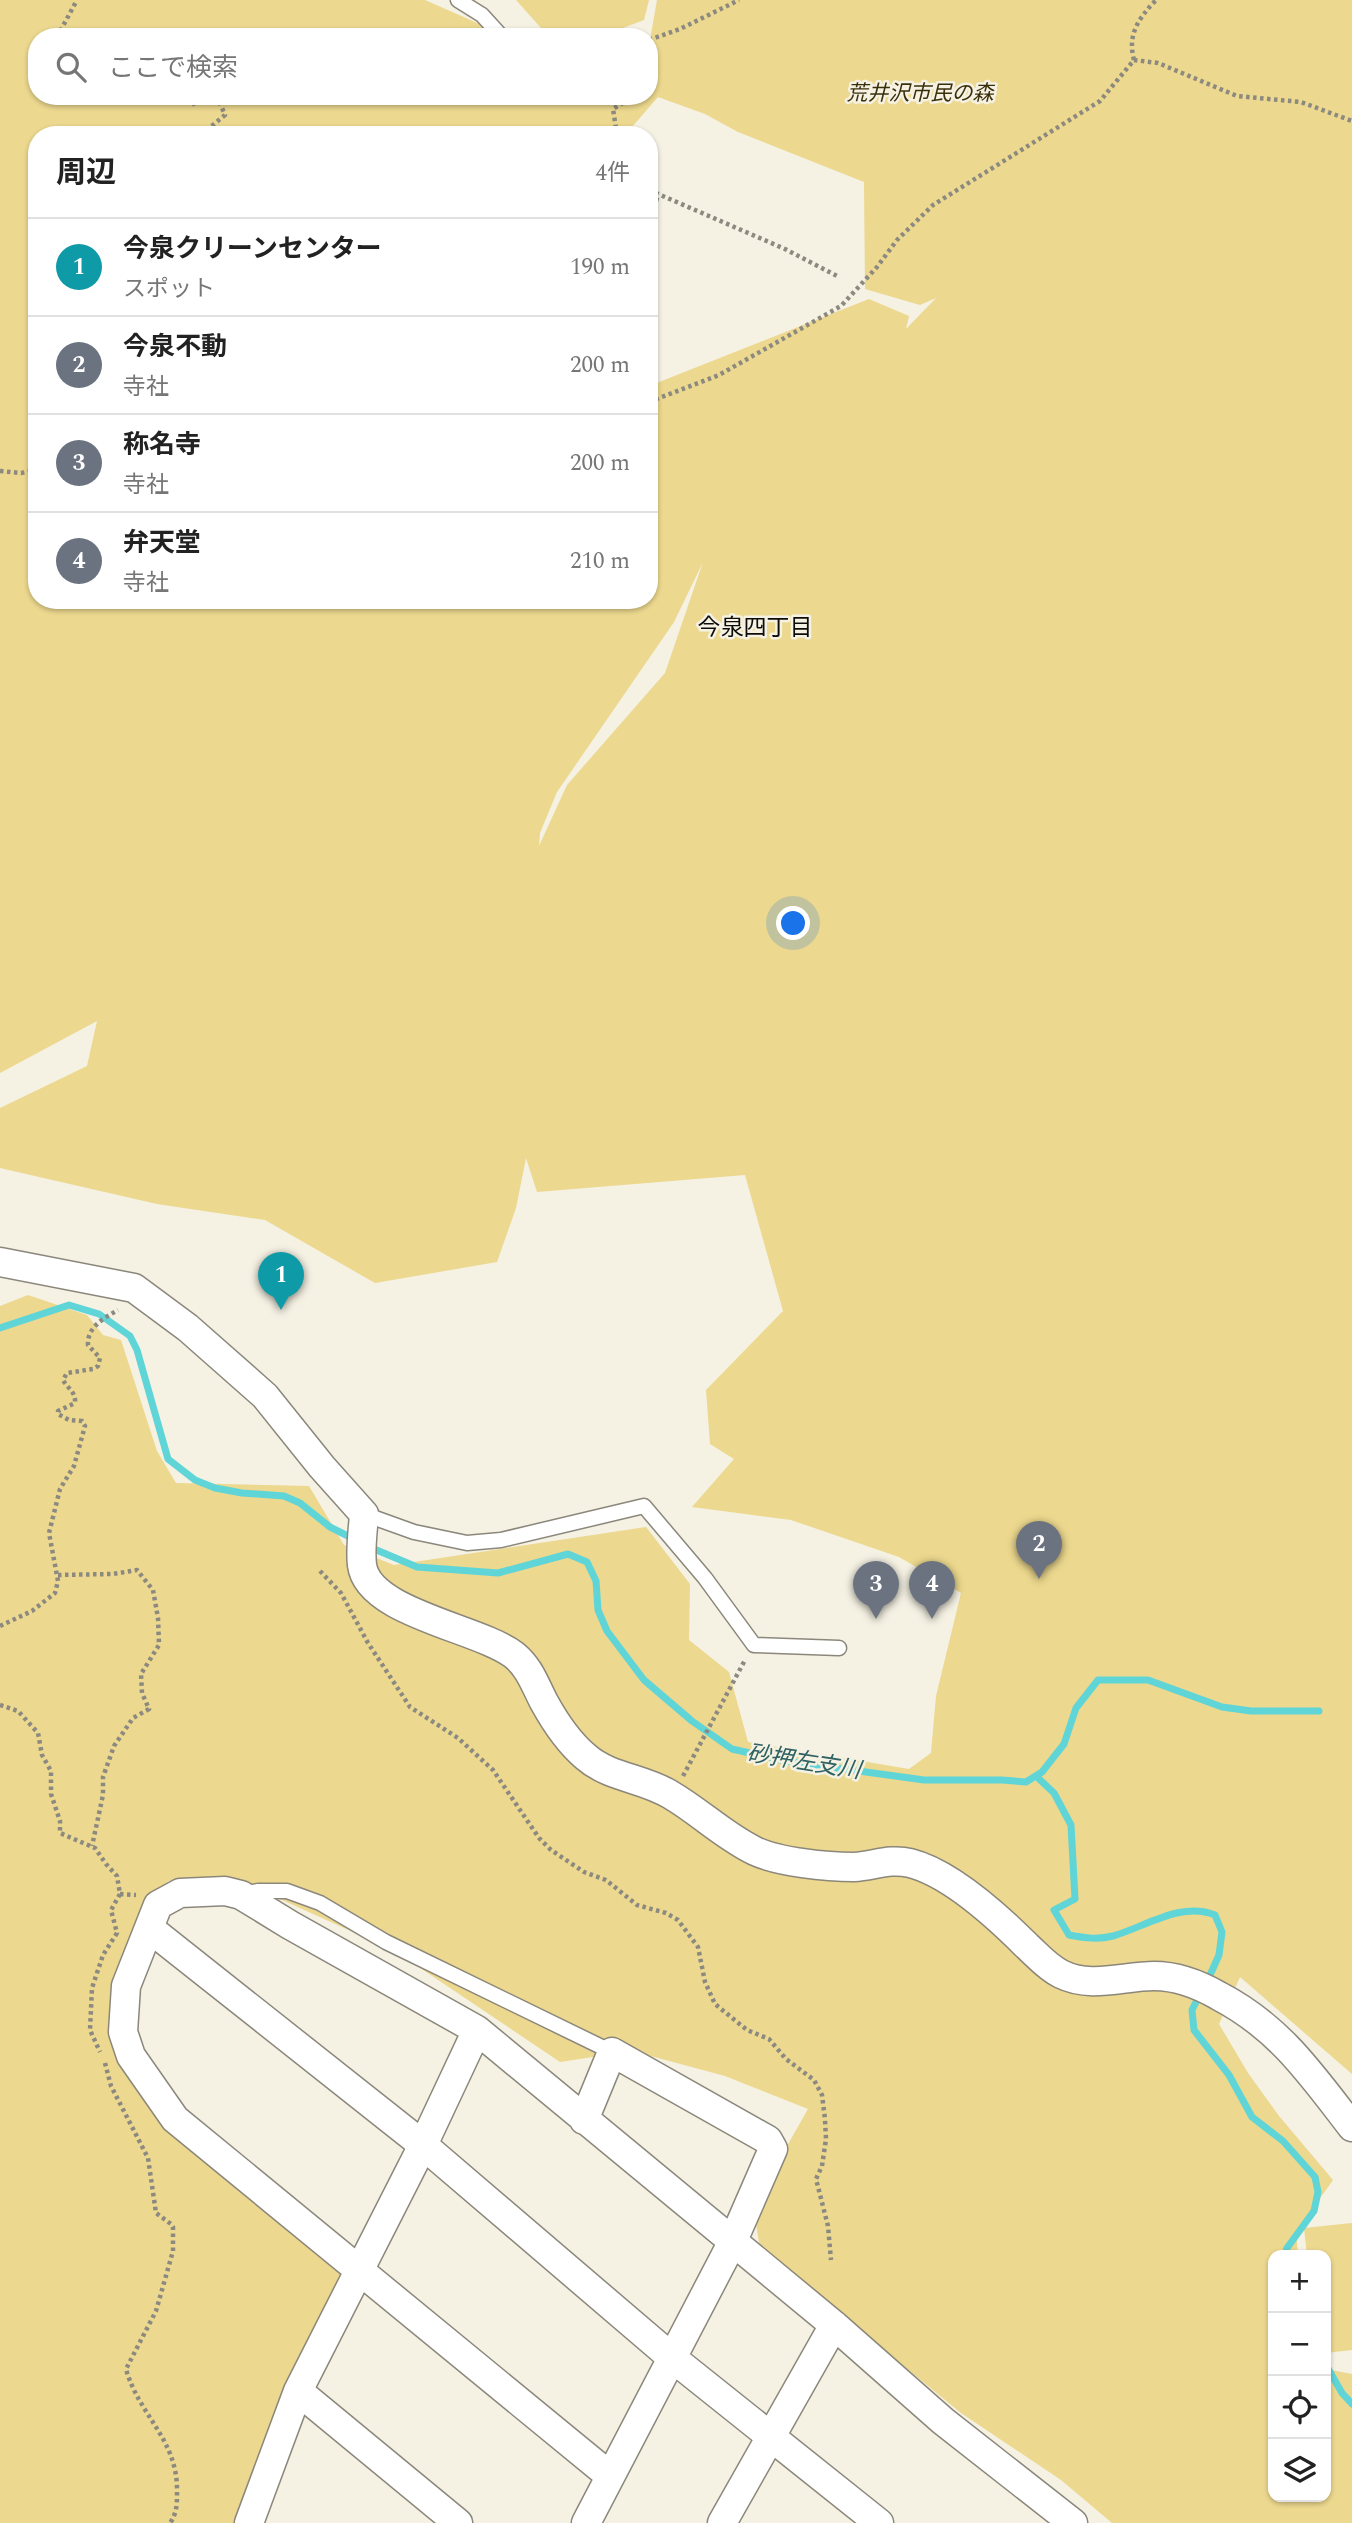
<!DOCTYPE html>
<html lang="ja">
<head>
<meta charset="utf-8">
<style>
	body { margin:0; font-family:Spectral,"Noto Sans JP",serif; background:#f6f6f6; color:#222 }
	.controls { position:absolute; right:21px; bottom:21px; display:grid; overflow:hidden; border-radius:14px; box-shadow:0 2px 5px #0004 }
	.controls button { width:63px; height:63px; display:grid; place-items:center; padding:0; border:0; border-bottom:2px solid #e0e0e0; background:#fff; color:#222; font:35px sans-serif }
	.you { position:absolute; left:794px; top:924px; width:24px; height:24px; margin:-18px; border:5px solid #fff; border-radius:50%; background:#1a73e8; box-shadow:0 0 0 10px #1a73e833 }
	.badge { display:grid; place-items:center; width:46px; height:46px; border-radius:50%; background:#7c3aed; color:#fff; font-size:23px; font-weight:700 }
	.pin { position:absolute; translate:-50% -58px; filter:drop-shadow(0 2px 4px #0008) }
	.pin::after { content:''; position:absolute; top:37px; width:24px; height:21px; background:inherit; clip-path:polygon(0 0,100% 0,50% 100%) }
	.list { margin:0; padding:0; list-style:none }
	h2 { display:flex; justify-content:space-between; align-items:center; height:91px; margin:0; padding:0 28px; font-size:30px }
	h2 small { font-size:23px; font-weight:400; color:#767676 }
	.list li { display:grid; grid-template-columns:46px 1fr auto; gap:21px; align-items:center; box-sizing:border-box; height:98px; padding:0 28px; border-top:2px solid #e0e0e0 }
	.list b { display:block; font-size:26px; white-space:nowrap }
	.list p { margin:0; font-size:23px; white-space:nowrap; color:#767676 }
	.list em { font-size:23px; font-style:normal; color:#767676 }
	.icon { flex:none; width:38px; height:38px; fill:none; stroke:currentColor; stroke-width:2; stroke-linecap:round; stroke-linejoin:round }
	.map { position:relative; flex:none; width:1352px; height:2523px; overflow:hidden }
	.search { position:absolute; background:#fff; box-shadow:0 2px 5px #0004; left:28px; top:28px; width:630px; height:77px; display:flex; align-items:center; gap:18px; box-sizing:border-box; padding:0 24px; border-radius:28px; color:#767676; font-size:26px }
	.panel { position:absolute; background:#fff; box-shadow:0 2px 5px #0004; left:28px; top:126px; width:630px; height:483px; border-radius:28px }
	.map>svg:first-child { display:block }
	.green { fill:#ecd88e; fill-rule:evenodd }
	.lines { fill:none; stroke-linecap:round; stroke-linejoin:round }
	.stream { stroke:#5fd5d7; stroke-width:7 }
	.service-casing { stroke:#8b877b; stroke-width:17 }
	.minor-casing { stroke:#8b877b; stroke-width:31 }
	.path { stroke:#8c8a80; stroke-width:4.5; stroke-dasharray:3.5 3.5; stroke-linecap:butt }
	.service { stroke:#fff; stroke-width:14 }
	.minor { stroke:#fff; stroke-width:28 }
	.labels { text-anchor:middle; stroke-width:5; stroke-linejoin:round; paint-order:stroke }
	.park-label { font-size:21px; font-style:italic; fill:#392f0a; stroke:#f5f1e3 }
	.neighbourhood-label { font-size:23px; fill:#0d0c08; stroke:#f5f1e3 }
	.water-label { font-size:23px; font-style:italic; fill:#2e6162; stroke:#f5f1e3 }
</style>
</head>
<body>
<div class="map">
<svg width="1352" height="2523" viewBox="0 0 1352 2523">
	<rect width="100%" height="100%" fill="#f5f1e3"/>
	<path class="green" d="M0,0H425L484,26L495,37H37V96H649V46L657,0H1352V2074L1240,1977L1219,2024L1248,2073L1279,2116L1333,2180L1296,2232L1298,2255H1273V2497H1326V2369L1352,2374V2523H1112L1061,2480L961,2413L760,2248L754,2213L787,2146L808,2109L725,2076L632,2051L560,2062L395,1951L229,1876L168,1881L139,1917L117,1967L110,2018L125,2063L348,2271L236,2523H0V1306L28,1295L87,1315L103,1335L121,1340L157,1451L176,1483L309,1486L344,1545L394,1565L646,1527L690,1584L689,1640L729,1672L748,1742L909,1769L931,1753L936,1696L961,1593L899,1557L791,1520L692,1507L734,1459L710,1444L706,1390L783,1311L745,1175L537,1192L526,1158L516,1208L497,1262L375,1283L265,1220L157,1204L0,1168V1108L87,1066L97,1021L0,1073ZM658,97L705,114L738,132L864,182L865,289L920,305L936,298L906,329L909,316L869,299L649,386V600H37V135H625ZM703,562L665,673L567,785L539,846L540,833L557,792L674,622Z
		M516,0H649L644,20L599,37H549Z
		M1352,2223V2350L1326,2353V2255H1307L1304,2228Z"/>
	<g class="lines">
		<path class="stream" d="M0,1328L69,1305L99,1314L130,1336L137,1350L168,1459L195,1480L215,1488L242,1493L284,1496L300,1503L330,1527L356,1540
			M367,1546L417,1567L498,1573L568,1554L587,1562L596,1581L598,1610L607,1631L644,1680L692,1721L732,1749L786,1761L924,1780H1002L1026,1782L1042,1772L1064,1744L1076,1708L1098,1680H1148L1222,1707L1251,1711H1319
			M1036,1776L1054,1793L1071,1825L1075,1899L1054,1910L1069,1935C1085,1938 1098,1940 1113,1936C1145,1927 1181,1901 1215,1915L1222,1932L1219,1955L1206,1984
			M1200,1994L1192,2010L1194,2030L1229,2075L1252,2117L1283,2141L1315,2177L1318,2192L1314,2211L1287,2248L1285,2255
			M1326,2365L1342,2393L1352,2404"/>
		<defs>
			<path id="service" d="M458,0L482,15L502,37
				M364,1514L414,1532L467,1543L501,1540L644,1506L705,1578L754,1645L839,1648
				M242,1894L258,1891H287L320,1903L386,1942L612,2052"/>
			<path id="minor" d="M0,1262L134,1288L188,1328L265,1396L322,1467L364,1514C363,1530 360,1549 362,1565C368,1613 479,1628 514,1655C530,1668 535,1685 544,1702C555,1722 568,1742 586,1757C610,1778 644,1778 671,1795C700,1812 724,1836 755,1851C778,1862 827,1867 854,1867C873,1866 890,1858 910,1863C950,1873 998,1917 1027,1946C1038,1956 1047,1967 1061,1974C1091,1989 1123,1976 1154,1976C1176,1976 1200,1985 1219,1996C1280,2028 1311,2074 1352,2127
				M149,1928L423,2145L671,2357L879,2523
				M584,2120L612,2052L768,2140L773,2149L732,2243L586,2523
				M298,2391L458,2523
				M610,2476L175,2119L131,2056L123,2032L126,1986L158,1905L180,1893L225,1891L241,1895L290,1925L477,2030L834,2325L943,2421L1073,2523
				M249,2523L298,2391L423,2145L477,2030
				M722,2523L834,2325"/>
		</defs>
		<use href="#service" class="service-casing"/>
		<use href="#minor" class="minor-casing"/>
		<path class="path" d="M57,37L77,0
			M649,40L680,29L739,0
			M1134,60C1127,34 1139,18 1156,0
			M95,96L113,103L128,96
			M166,96L193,104L213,96
			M201,135L225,115L217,96
			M617,135L613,109L634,96
			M649,190L785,249L837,276
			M649,228L658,194
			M649,402L719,375L841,306L877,267L897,240L933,205L1100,101L1134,60L1158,63L1237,96L1301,102L1352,121
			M0,471L21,473L37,470
			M320,1571L341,1593L368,1643L410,1707L458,1738L493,1770L539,1838L551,1850L584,1872L606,1880L637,1905L666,1913L678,1920L698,1947L705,1982L715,2004L747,2030L769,2039L786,2059L814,2080L822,2095L825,2119L826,2139L822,2166L816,2179L828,2226L831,2260
			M58,1575L113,1574L137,1570L153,1590L158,1618L159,1645L141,1674L142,1693L149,1709L133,1718L114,1746L103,1777V1795L92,1846
			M0,1626L32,1611L55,1593L58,1581L49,1533L60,1489L74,1466L85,1426L82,1421L69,1420L58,1414V1411L75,1403C76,1392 68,1389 63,1380L67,1373L93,1369L98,1366L100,1358L88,1345C87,1327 104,1318 118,1310
			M0,1705L18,1711L38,1733L42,1755L51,1771V1794L60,1821V1833L95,1848L106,1864L117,1876L120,1894L111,1910L117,1933L103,1955L92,1988L90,2030L100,2052
			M683,1776L745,1660
			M120,1894L136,1895
			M105,2063L111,2086L148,2158L156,2213L171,2224L173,2227V2251L156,2311L126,2369C139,2416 178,2439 177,2492C177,2504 177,2513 170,2523"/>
		<use href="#service" class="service"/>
		<use href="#minor" class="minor"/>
	</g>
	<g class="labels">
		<g class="park-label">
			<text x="920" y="100">荒井沢市民の森</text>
		</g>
		<g class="neighbourhood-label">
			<text x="755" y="635">今泉四丁目</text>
		</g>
		<g class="water-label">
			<text transform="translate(804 1761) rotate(9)" y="8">砂押左支川</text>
		</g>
	</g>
</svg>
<div class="controls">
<button>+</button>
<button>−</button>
<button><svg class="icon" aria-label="locate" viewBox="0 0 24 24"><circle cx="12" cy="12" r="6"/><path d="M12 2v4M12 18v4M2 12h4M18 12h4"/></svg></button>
<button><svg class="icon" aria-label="layers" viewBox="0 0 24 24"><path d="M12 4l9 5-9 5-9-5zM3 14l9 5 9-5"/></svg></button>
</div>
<div class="you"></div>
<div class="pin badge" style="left:281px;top:1310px;background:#0f9aa8">1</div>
<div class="pin badge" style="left:1039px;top:1579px;background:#6b7280">2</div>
<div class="pin badge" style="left:876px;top:1619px;background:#6b7280">3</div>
<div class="pin badge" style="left:932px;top:1619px;background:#6b7280">4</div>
<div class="search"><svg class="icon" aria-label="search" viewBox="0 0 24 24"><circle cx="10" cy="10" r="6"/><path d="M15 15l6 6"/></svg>ここで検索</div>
<section class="panel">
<h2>周辺<small>4件</small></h2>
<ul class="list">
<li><span class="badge" style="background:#0f9aa8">1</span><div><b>今泉クリーンセンター</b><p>スポット</p></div><em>190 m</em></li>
<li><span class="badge" style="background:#6b7280">2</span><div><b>今泉不動</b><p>寺社</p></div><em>200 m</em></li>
<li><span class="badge" style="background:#6b7280">3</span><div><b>称名寺</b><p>寺社</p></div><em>200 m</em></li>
<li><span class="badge" style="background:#6b7280">4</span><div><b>弁天堂</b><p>寺社</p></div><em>210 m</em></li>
</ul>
</section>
</div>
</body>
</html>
